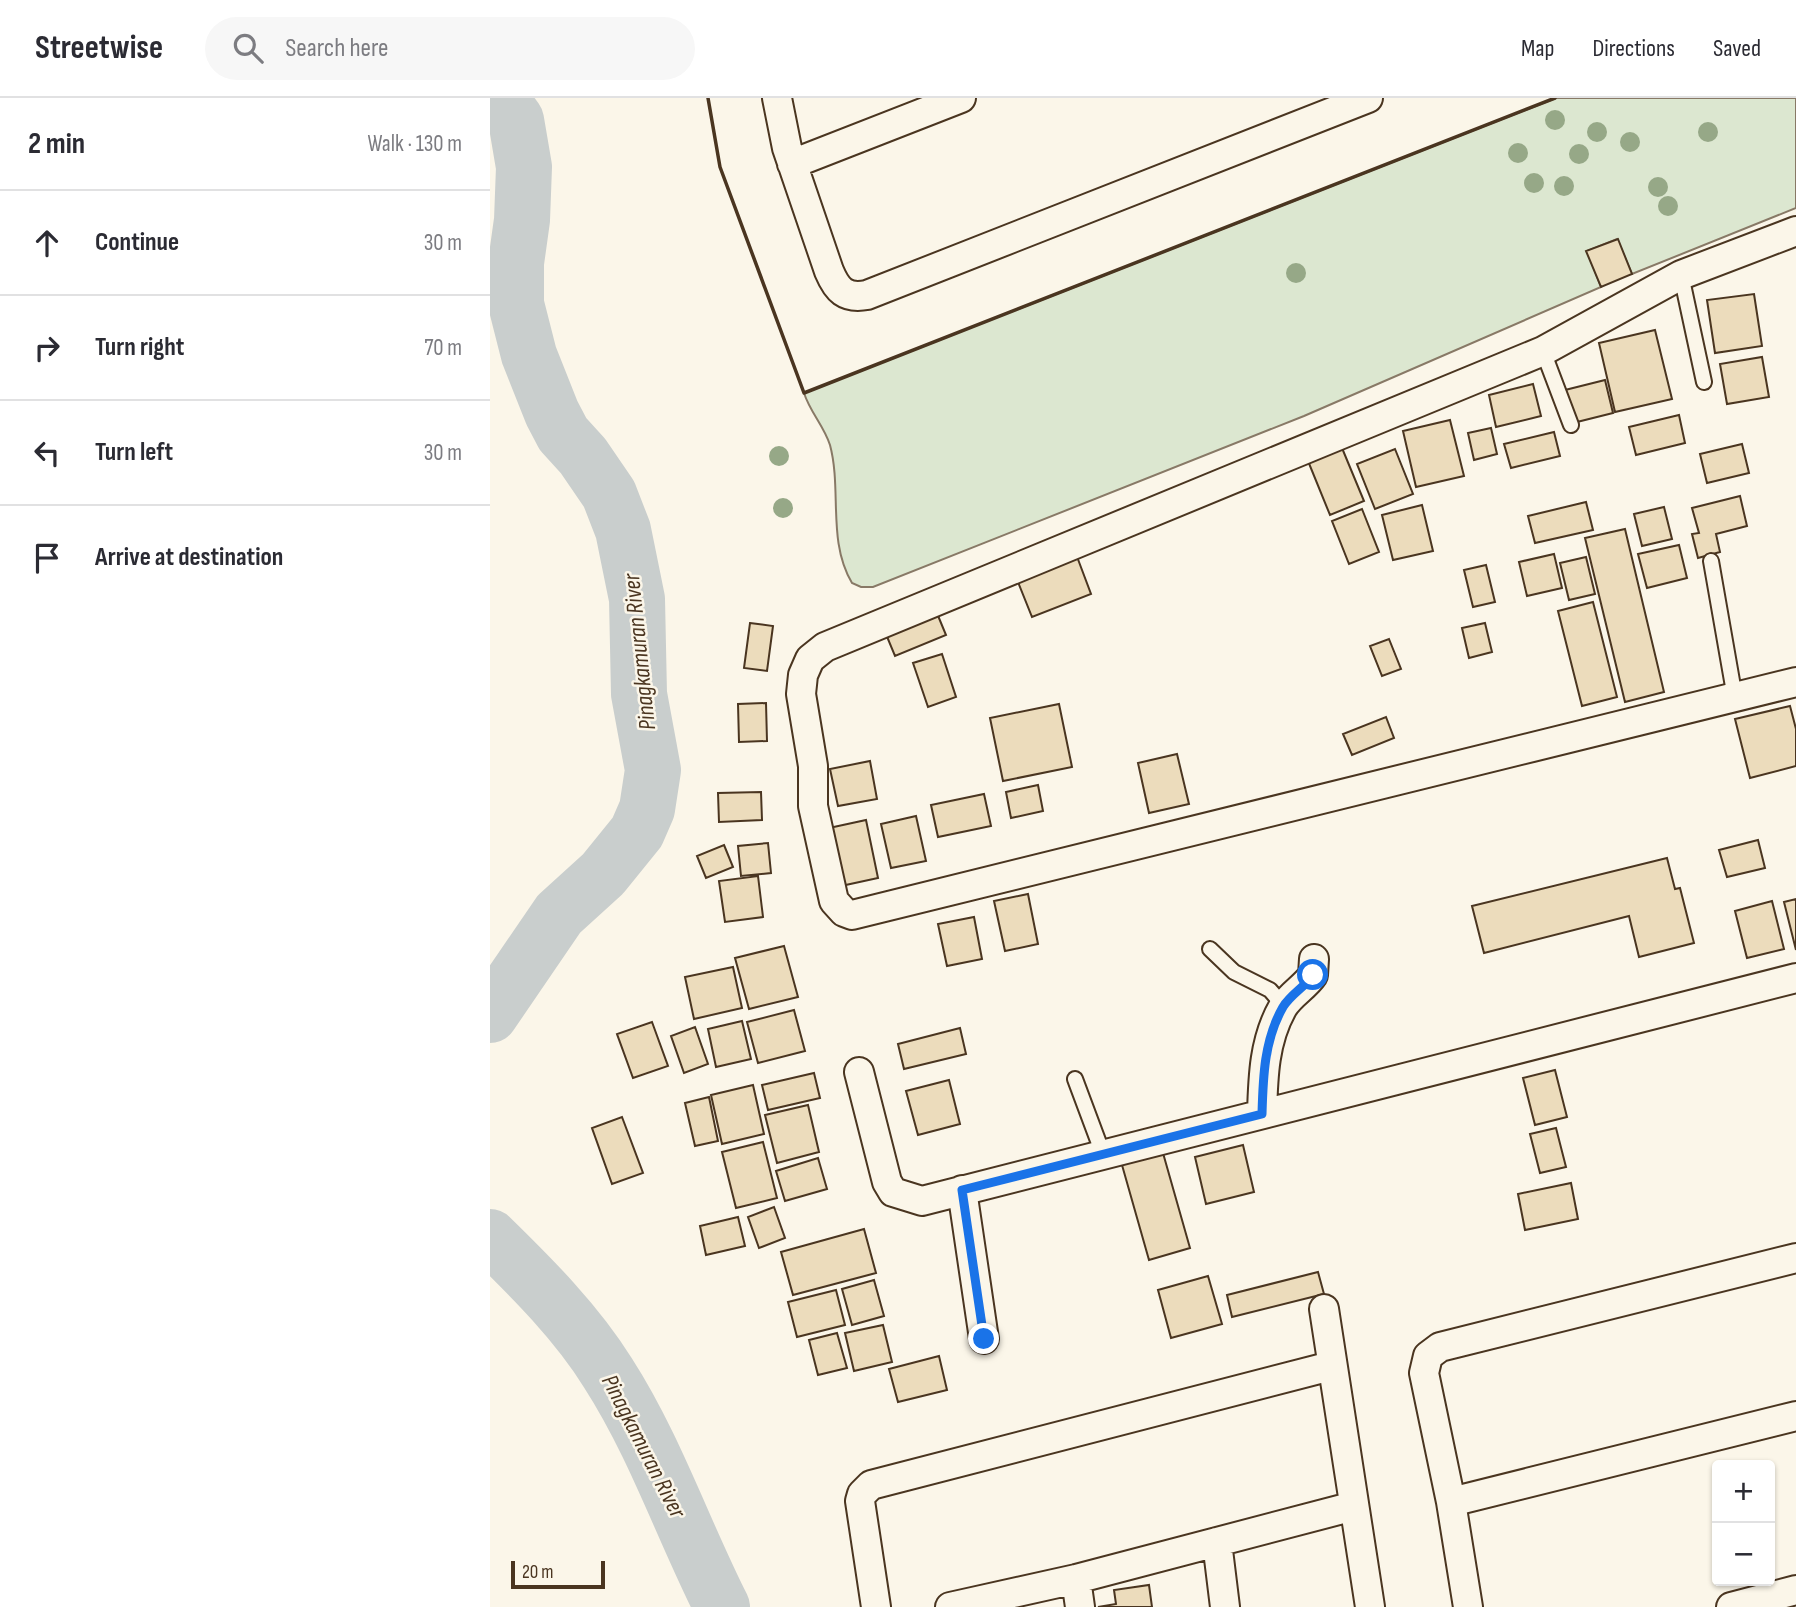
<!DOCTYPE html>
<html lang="en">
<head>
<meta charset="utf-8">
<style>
	body { margin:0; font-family:"Sofia Sans Condensed",sans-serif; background:#f7f7f7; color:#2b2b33 }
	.controls { position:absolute; right:21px; bottom:21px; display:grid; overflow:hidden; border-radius:7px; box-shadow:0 2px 5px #0004 }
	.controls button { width:63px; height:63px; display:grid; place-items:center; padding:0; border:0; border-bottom:2px solid #e1e1e2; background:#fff; color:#2b2b33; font:35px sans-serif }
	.scale { position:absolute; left:21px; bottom:18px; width:94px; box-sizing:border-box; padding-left:7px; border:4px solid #4a3520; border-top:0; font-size:19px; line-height:24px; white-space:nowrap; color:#4a3520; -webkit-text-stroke:5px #fbf6e9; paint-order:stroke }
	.stop { position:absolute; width:21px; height:21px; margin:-16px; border:5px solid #1a73e8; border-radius:50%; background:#fff }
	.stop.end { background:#1a73e8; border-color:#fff; box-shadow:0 2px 7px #0008 }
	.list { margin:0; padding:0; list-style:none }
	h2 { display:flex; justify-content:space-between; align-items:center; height:91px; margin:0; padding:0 28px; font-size:30px }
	h2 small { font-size:23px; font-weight:400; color:#7c7c81 }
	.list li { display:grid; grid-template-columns:46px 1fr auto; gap:21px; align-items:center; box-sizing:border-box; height:105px; padding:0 28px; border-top:2px solid #e1e1e2 }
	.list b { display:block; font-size:26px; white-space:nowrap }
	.list em { font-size:23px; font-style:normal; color:#7c7c81 }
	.icon { flex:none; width:38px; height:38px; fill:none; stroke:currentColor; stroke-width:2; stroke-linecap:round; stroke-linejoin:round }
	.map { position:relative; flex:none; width:1306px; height:1509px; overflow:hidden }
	header { display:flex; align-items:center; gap:42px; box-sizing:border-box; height:98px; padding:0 35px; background:#fff; border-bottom:2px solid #e1e1e2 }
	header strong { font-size:33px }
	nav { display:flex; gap:38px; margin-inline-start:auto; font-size:24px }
	.search { width:490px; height:63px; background:#f7f7f7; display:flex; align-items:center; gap:18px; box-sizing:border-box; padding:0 24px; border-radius:38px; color:#7c7c81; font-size:26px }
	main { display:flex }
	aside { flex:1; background:#fff }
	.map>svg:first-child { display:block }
	.green { fill:#dce7d0; stroke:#887966; stroke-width:2 }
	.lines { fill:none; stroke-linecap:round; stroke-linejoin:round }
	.river { stroke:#c9cecd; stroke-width:56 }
	.building { fill:#ecdcbc; stroke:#4a3520; stroke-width:2 }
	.lane-casing { stroke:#4a3520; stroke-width:18 }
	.street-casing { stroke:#4a3520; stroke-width:32 }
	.lane { stroke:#fbf6e9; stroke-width:14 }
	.street { stroke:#fbf6e9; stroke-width:28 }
	.wall { stroke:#4a3520; stroke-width:3.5 }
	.tree { fill:#96a887 }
	.route { stroke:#1a73e8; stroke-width:9 }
	.labels { text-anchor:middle; stroke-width:5; stroke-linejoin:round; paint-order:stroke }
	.water-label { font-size:24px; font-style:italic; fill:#4a3520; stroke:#fbf6e9 }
</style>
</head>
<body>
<header>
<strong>Streetwise</strong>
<div class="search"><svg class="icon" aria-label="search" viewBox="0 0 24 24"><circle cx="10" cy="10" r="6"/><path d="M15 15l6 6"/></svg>Search here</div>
<nav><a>Map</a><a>Directions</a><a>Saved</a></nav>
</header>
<main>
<aside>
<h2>2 min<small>Walk · 130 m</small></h2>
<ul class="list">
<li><svg class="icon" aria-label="ahead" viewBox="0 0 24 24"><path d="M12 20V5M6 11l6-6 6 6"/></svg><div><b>Continue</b></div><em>30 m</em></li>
<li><svg class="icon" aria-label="right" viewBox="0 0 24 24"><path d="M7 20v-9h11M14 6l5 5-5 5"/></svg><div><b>Turn right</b></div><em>70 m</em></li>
<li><svg class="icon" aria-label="left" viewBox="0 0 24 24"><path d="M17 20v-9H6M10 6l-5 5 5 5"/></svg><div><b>Turn left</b></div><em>30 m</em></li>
<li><svg class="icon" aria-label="arrive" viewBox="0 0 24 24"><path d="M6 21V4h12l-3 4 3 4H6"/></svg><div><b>Arrive at destination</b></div></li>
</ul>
</aside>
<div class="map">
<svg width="1306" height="1509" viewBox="0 0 1306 1509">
	<rect width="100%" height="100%" fill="#fbf6e9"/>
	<path class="green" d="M1066,0H1306V110L1142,176L1127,141L1097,153L1111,189L814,318L383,489H371L362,485C337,443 352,392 340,347C334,328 320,314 314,295Z"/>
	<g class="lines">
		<path class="river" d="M0,917L69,816L113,776L147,734L157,711L163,672L149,596L147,501L133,432L119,396L93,358L73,336L62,315L39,257L26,206V165L32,122L34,69L26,22L10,0
			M0,1139C42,1180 87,1225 118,1275C165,1348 193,1432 232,1509"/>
	</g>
	<path class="building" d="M1128,141L1142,176L1111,189L1096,153Z
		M1264,196L1272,248L1225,255L1217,202Z
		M1165,232L1182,301L1125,314L1109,245Z
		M1272,259L1279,299L1237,306L1230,266Z
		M1115,282L1123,315L1083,325L1075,292Z
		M1043,286L1051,318L1006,329L999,297Z
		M1189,317L1195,345L1146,357L1139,329Z
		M960,322L974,378L926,389L913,333Z
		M1001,330L1007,356L984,362L978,335Z
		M1064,334L1070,358L1021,370L1014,346Z
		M1252,346L1259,375L1217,385L1210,356Z
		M852,350L874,403L840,417L818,363Z
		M905,351L923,396L885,411L867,366Z
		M1250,398L1257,428L1226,436L1230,454L1208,460L1202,436L1209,435L1202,410Z
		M1096,404L1103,432L1045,445L1038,418Z
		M932,407L943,453L903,462L892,417Z
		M1174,409L1182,441L1152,448L1144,416Z
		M872,411L889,454L859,466L842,423Z
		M1135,431L1174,594L1135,604L1095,440Z
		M1189,447L1197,480L1157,490L1148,456Z
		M586,456L601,496L542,519L526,479Z
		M1064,456L1072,490L1037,498L1029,464Z
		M1096,459L1105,496L1079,502L1070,465Z
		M996,467L1005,504L983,509L974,472Z
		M1103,504L1127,599L1092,608L1068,513Z
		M444,508L456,537L405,558L393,529Z
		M260,525L283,528L277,573L254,570Z
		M995,525L1002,554L979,560L972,530Z
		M899,541L911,571L892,578L880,548Z
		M452,556L466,599L438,609L423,565Z
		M276,605L277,643L249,644L248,606Z
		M569,606L582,669L513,683L500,620Z
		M1300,608L1306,631V668L1260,680L1245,621Z
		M896,619L904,640L862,657L853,636Z
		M687,656L699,706L659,715L648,665Z
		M380,663L387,701L348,708L340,671Z
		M548,687L553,713L521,720L516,694Z
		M271,694L272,722L229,724L228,695Z
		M494,696L501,728L448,739L441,707Z
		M426,718L436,763L401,770L391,726Z
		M376,722L388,780L351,788L339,730Z
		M1268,742L1275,770L1237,779L1229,752Z
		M278,745L281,775L251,778L248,748Z
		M234,747L243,769L216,780L207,758Z
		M1177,760L1185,791L1190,790L1204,845L1149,859L1139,818L994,855L982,808Z
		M268,778L273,819L235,824L229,783Z
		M538,796L548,846L515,853L504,803Z
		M1306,801V852L1294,804Z
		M1282,803L1294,851L1257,860L1245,813Z
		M484,819L492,861L457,868L448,826Z
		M294,848L308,899L259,911L245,860Z
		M243,869L252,910L204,921L195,879Z
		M304,912L315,953L268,965L257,924Z
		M252,923L261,961L226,969L218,931Z
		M162,924L178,968L143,980L127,936Z
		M205,929L218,966L194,975L181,938Z
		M470,930L476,956L414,971L408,946Z
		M1065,972L1077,1019L1045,1027L1033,980Z
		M324,975L330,1000L278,1012L272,987Z
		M459,982L470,1026L428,1037L416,993Z
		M263,987L274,1036L232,1046L221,997Z
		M219,999L228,1043L205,1048L195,1005Z
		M318,1007L329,1054L287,1065L275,1017Z
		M132,1019L153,1075L122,1086L102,1030Z
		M1066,1030L1076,1069L1050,1075L1040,1036Z
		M273,1044L287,1100L246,1110L232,1054Z
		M753,1047L764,1094L716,1106L705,1059Z
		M671,1048L700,1150L659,1162L630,1060Z
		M328,1060L337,1091L295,1103L286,1073Z
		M1081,1085L1088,1121L1035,1132L1028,1096Z
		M284,1109L295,1140L269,1150L258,1119Z
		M248,1119L255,1148L216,1157L210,1128Z
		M374,1131L386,1175L303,1197L291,1154Z
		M828,1174L834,1196L742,1219L737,1197Z
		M718,1178L732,1226L681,1240L668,1192Z
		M384,1182L394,1218L362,1227L352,1191Z
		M346,1192L355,1227L307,1239L298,1204Z
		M393,1227L402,1264L364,1273L355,1235Z
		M347,1235L357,1270L328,1277L319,1242Z
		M449,1258L457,1292L408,1304L399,1271Z
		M659,1487L662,1509H608L626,1506L624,1492Z"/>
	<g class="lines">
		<defs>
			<path id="lane" d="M1191,177L1214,284
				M1053,253L1081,327
				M1221,463L1245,600
				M720,851L744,874L780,892L794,908
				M585,981L613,1056"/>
			<path id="street" d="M287,0L297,50L339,173C347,192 355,201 377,197L878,0
				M302,66L471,0
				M1306,133L1191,177L1053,253L335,549L320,561L313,577L311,596L323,668V708L344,803L354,814L362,817L1306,584
				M369,974L397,1084L403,1094L432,1103L1306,880
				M772,1016C773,979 774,942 793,909C801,896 815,889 823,877L824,861
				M472,1092L494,1241
				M834,1211L880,1509
				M961,1404L1306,1318
				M727,1444L735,1509
				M586,1481L590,1509
				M386,1509L370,1403L372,1396L381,1387L841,1268
				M460,1509L586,1481L864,1408
				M978,1509L961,1404L934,1275L938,1258L950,1249L1306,1160
				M1241,1509L1306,1492"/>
		</defs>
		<use href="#lane" class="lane-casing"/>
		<use href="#street" class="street-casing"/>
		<use href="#lane" class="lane"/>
		<use href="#street" class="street"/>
		<path class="wall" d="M218,0L230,69L314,295L1065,0"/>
	</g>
	<g class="tree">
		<circle cx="1065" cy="22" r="10"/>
		<circle cx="1107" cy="34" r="10"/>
		<circle cx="1218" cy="34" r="10"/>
		<circle cx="1140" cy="44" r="10"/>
		<circle cx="1028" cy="55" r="10"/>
		<circle cx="1089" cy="56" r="10"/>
		<circle cx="1044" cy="85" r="10"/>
		<circle cx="1074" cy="88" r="10"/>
		<circle cx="1168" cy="89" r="10"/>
		<circle cx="1178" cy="108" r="10"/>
		<circle cx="806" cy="175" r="10"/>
		<circle cx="289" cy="358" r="10"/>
		<circle cx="293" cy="410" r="10"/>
	</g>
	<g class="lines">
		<path class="route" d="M494,1241L472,1092L772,1016C773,980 774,942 793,909C801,896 815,889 823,877"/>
	</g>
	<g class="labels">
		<g class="water-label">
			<text transform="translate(149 554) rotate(-96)" y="8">Pinagkamuran River</text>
			<text transform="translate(154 1348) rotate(63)" y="8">Pinagkamuran River</text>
		</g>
	</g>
</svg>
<div class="controls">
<button>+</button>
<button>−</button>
</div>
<div class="scale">20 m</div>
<div class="stop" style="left:823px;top:877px"></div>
<div class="stop end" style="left:494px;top:1241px"></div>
</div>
</main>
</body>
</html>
